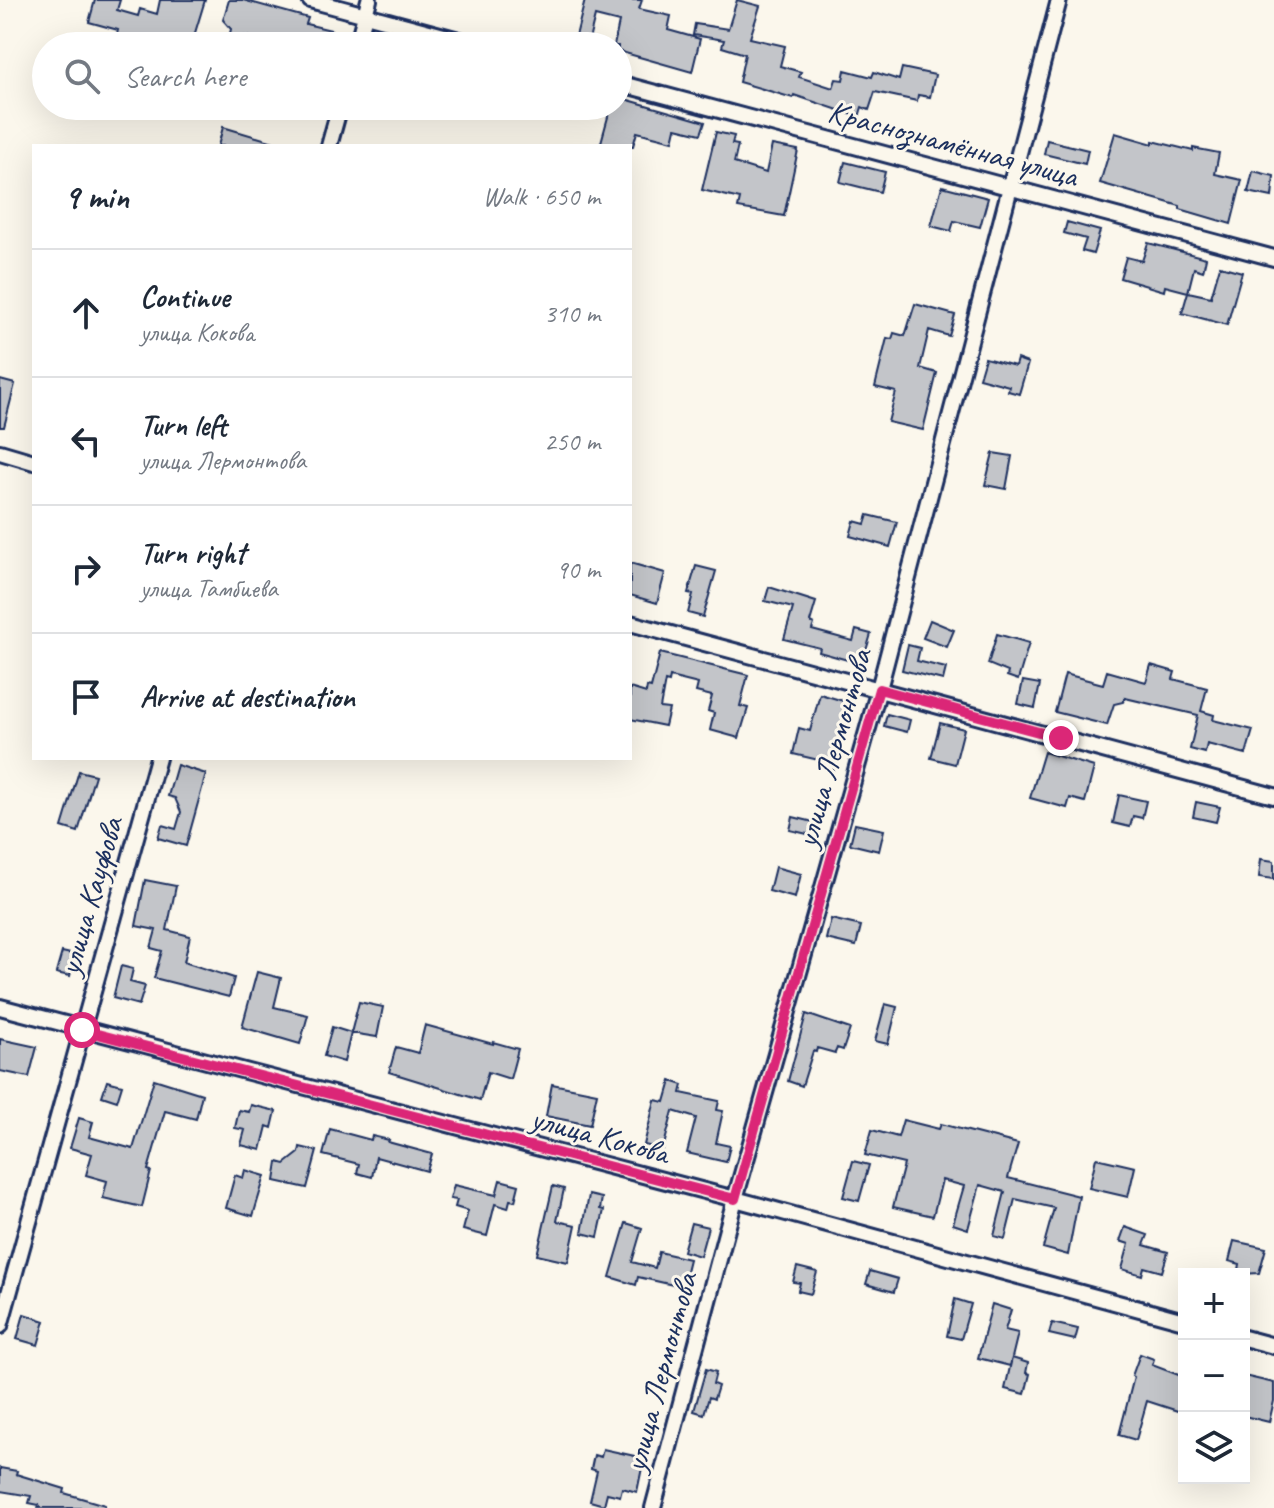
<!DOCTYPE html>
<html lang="en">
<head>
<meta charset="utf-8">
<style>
	body { margin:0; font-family:Caveat,sans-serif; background:#f2f2f3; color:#1f2937 }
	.controls { position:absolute; right:24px; bottom:24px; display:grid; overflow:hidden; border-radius:0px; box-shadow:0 8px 32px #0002 }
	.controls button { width:72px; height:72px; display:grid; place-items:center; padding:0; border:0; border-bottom:2px solid #e0e1e3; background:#fff; color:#1f2937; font:40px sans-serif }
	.stop { position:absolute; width:24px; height:24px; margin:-18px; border:6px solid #db2777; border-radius:50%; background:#fff }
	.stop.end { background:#db2777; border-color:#fff; box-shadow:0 2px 8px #0008 }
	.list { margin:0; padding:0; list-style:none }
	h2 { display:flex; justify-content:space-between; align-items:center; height:104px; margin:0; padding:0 32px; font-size:34px }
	h2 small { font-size:26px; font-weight:400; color:#747a83 }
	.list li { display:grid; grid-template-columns:52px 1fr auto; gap:24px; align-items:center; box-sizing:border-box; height:128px; padding:0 32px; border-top:2px solid #e0e1e3 }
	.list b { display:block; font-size:30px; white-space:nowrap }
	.list p { margin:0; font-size:26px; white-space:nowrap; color:#747a83 }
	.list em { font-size:26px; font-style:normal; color:#747a83 }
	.icon { flex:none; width:44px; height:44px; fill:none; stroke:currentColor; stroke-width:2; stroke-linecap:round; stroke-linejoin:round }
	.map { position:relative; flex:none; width:1274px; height:1508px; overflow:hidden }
	.search { position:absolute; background:#fff; box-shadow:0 8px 32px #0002; left:32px; top:32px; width:600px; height:88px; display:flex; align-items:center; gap:20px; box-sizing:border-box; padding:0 28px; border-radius:44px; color:#747a83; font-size:30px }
	.panel { position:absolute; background:#fff; box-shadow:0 8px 32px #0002; left:32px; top:144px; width:600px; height:616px; border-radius:0px }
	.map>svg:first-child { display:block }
	.building { fill:#c3c5c9; stroke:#1b2f5e; stroke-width:2 }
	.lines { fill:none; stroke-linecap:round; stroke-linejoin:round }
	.minor-casing { stroke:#1b2f5e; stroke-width:20 }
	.minor { stroke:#fbf7ec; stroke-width:14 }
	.route { stroke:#db2777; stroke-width:10 }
	.labels { text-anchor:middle; stroke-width:6; stroke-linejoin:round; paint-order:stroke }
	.street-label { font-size:32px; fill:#1b2f5e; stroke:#fbf7ec }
</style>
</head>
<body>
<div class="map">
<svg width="1274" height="1508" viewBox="0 0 1274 1508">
	<rect width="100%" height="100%" fill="#fbf7ec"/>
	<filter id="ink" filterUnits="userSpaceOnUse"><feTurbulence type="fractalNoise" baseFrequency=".0125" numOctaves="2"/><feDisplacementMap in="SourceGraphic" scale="16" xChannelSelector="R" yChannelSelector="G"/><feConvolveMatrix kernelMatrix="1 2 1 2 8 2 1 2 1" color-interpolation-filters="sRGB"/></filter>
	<g filter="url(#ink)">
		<path class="building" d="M95,0H120L117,10L138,16L140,9L157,14L160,0H205L191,46L155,36L152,46H114L118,30L89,22Z
			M229,0H243L308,18L306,24L331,30L327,46H288L245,36L243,46L228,42L231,29L223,20Z
			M585,0H642L639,9L671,16L668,30L700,39L692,72L618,51V46H614L619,22L595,16L588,44L575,40Z
			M737,0L760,6L750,38L785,46L780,66L801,72L799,77L833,88L836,79L843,80L845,70L872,77L874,72L899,80L902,68L935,75L930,97L918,95L917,101L875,92L869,110L862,107L859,117L794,95L793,98L739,82L745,54L722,47L724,40L693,35L695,24L728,29Z
			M618,97L705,122L701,134L676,128L673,141L637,132L633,146H600L611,106H618Z
			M223,127L277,143L276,146H218Z
			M716,132L734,136L732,144L738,145L734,163L766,173L772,145L798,150L784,216L738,208L740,199L702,190Z
			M1115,133L1153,144V141L1193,151V148L1219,153L1215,174L1242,180L1231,224L1180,209V206L1100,183Z
			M1047,140L1088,150L1085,164L1044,154Z
			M845,162L885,172L880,192L840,182Z
			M1253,171L1274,176L1272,197L1248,192Z
			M942,186L988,198L980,227L954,221L951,231L931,226Z
			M1067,222L1100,231L1093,254L1082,251L1086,239L1064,233Z
			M1148,243L1206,258L1203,271L1194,268L1188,292L1165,286L1164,291L1120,278L1126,257L1142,261Z
			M1220,266L1242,272L1227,325L1182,313L1188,292L1211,297Z
			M915,304L955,315L949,336L929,330L920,368L937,373L923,430L888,422L896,392L875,387L887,338L892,339L894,333L905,336Z
			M985,358L1015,366L1017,359L1028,363L1019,394L1008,391L1009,386L979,378Z
			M0,380L15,384L4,427H0Z
			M993,453L1012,456L1006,489L985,485Z
			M868,515L897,522L890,547L850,536L854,521L865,524Z
			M630,563L665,573L657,603L630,595Z
			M696,566L716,571L703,617L688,613L693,594L688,593Z
			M769,587L816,602L810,622L814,624L812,630L853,641L856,630L871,634L862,664L819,652L820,648L784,639L793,608L765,601Z
			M930,620L954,630L947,647L923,638Z
			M997,634L1029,643L1018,680L1007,676L1008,672L988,664Z
			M908,645L920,648L917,661L946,668L943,680L902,670Z
			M660,653L748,675L740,706L748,708L739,738L710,730L714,713L708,711L712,696L696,692L698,684L670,677L669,682L665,681L660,708L669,709L665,726L630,719V688L646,693L647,687L651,688Z
			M1151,665L1175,672L1173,679L1207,688L1201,711L1214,715L1213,720L1253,730L1246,754L1207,744L1205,753L1190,749L1198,715L1125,698L1123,702L1114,704L1107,725L1055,712L1065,674L1103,684L1107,671L1146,682Z
			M1023,681L1040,684L1035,708L1018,704Z
			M820,694L850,703L834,769L822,766L823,761L793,754L799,728L810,731Z
			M887,714L910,720L907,732L884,726Z
			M940,723L964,729L955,764L931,758Z
			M1044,752L1094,767L1085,802L1070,798L1067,808L1030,798Z
			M177,765L206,774L186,846L158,838L162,825L176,829L181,812L175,798L168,796Z
			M79,771L95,775L78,832L62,827Z
			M1119,795L1146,801L1142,818L1133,816L1130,827L1113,823Z
			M1196,802L1220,807L1216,822L1193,817Z
			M793,817L818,823L816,836L790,830Z
			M855,824L884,830L879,851L850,844Z
			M1261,859L1274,861V879L1259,877Z
			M775,867L801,874L795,898L769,891Z
			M145,880L176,886L167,930L190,936L184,962L234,978L229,997L154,978L162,951L151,948L156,930L136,926Z
			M831,919L861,926L856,946L826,939Z
			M62,952L75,955L70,976L56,973Z
			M121,966L133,969L130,982L145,986L139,1005L113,998Z
			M257,972L281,978L274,1007L308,1015L300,1044L242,1027Z
			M359,1002L383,1007L377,1037L351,1033Z
			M885,1004L897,1007L888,1044L875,1041Z
			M806,1014L850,1029L843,1050L837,1048L835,1053L817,1048L816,1052L813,1051L802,1086L788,1081Z
			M425,1025L493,1044V1042L518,1049L510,1079L488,1072L480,1100L389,1072L396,1047L418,1053Z
			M332,1027L351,1033L344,1062L324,1056Z
			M0,1039L37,1047L29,1077L0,1071Z
			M154,1079L202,1094L196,1119L165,1111L148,1170L151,1171L142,1207L103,1198L107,1181L86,1175L92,1154L70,1148L79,1118L93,1122L89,1137L133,1149Z
			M107,1081L122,1085L117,1101L102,1096Z
			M671,1081L683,1085L681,1093L719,1101L717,1110L723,1111L716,1143L730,1146L726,1162L687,1153L696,1118L673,1111L663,1149L644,1145L655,1100L665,1102Z
			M552,1084L597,1093L590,1125L546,1116Z
			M251,1105L276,1111L272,1128L267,1126L261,1150L241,1145L245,1130L235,1128L239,1110L249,1112Z
			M903,1120L939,1129L941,1124L1018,1144L1008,1178L1079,1196L1068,1255L1043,1248L1054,1208L1015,1199L1005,1239L994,1236L1005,1192L980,1185L968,1229L953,1224L964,1186L942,1180L933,1216L893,1207L904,1164L865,1155L872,1130L898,1137Z
			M330,1129L371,1140L372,1136L389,1140L388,1142L432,1154L427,1171L376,1157L372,1177L357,1173L359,1164L323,1155Z
			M300,1147L317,1151L307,1188L275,1181L278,1162L285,1164L299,1153Z
			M1096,1158L1135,1167L1128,1197L1089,1188Z
			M853,1161L869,1165L859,1201L843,1197Z
			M245,1170L265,1176L253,1216L226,1208L235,1175L243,1178Z
			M500,1180L519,1185L515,1201L510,1200L508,1208L495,1204L487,1236L463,1230L468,1211L455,1207L457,1200L450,1199L454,1185L496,1195Z
			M553,1186L564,1189L557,1221L576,1225L568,1262L537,1255Z
			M589,1195L602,1198L600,1209L604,1210L598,1237L582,1233Z
			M626,1223L642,1228L632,1262L655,1268L659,1252L689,1259L682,1287L638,1277L636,1285L610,1277Z
			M691,1223L708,1227L700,1256L683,1251Z
			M1125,1227L1148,1235L1144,1245L1168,1252L1162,1272L1144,1267L1142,1275L1122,1269L1129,1244L1120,1241Z
			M1234,1241L1266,1248L1259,1273L1242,1274L1243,1270H1239L1240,1264L1229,1261Z
			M797,1267L817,1272L811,1294L798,1291L800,1283L793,1282Z
			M870,1271L898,1279L894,1292L866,1284Z
			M955,1299L971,1304L961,1339L947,1336Z
			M992,1304L1011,1310L1005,1330L1018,1333L1010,1366L978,1358Z
			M24,1314L45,1321L38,1345L17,1339Z
			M1052,1323L1078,1329L1075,1340L1049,1334Z
			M1140,1354L1154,1359L1152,1365L1184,1377V1413L1147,1401L1136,1440L1119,1435L1134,1377L1132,1376Z
			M1012,1358L1028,1363L1026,1373L1030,1374L1025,1394L1005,1389Z
			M706,1369L716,1372L713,1384L718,1386L714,1399L709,1397L704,1414L694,1411Z
			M1244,1376L1274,1383V1401L1269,1422L1244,1416Z
			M603,1449L644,1458L637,1492L622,1488L620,1496L607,1493L604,1505L590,1501L597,1471L591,1469L594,1455L601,1457Z
			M0,1468L17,1471L16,1474L65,1489L64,1493L105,1505V1508H38L39,1505L29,1503L31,1496L0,1491Z"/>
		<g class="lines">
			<defs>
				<path id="minor" d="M310,0L481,46
					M357,46L369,0
					M618,83L1274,258
					M329,146L340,106
					M0,452L34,462
					M630,623L1274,796
					M0,1007L735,1199L1184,1321
					M0,1326L158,758
					M1244,1338L1274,1346
					M653,1508L735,1199L879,689L1059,0"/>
			</defs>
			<use href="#minor" class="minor-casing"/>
			<use href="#minor" class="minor"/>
		</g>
	</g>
	<g class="lines" filter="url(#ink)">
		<path class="route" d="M82,1030L735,1199L879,689L1061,738"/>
	</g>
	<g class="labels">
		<g class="street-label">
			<text transform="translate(953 143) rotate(15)" y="11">Краснознамённая улица</text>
			<text transform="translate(833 748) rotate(-74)" y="11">улица Лермонтова</text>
			<text transform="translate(90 896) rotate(-74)" y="11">улица Кауфова</text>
			<text transform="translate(600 1135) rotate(15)" y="11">улица Кокова</text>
			<text transform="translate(660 1372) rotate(-75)" y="11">улица Лермонтова</text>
		</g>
	</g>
</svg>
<div class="controls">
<button>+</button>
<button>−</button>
<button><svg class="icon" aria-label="layers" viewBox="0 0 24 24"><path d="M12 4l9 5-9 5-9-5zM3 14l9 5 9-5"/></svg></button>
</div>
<div class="stop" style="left:82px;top:1030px"></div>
<div class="stop end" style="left:1061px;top:738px"></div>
<div class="search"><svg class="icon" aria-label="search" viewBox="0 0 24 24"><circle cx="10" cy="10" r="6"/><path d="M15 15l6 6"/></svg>Search here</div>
<section class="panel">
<h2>9 min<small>Walk · 650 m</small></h2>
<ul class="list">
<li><svg class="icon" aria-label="ahead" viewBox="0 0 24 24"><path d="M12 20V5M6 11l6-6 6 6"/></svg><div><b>Continue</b><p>улица Кокова</p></div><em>310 m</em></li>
<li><svg class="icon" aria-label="left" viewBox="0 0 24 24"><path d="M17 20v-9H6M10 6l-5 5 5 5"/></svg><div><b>Turn left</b><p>улица Лермонтова</p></div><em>250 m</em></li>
<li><svg class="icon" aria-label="right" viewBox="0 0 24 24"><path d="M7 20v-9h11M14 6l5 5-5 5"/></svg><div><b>Turn right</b><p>улица Тамбиева</p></div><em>90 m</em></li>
<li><svg class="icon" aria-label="arrive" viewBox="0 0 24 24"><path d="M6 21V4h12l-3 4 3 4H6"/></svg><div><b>Arrive at destination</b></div></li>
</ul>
</section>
</div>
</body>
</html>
